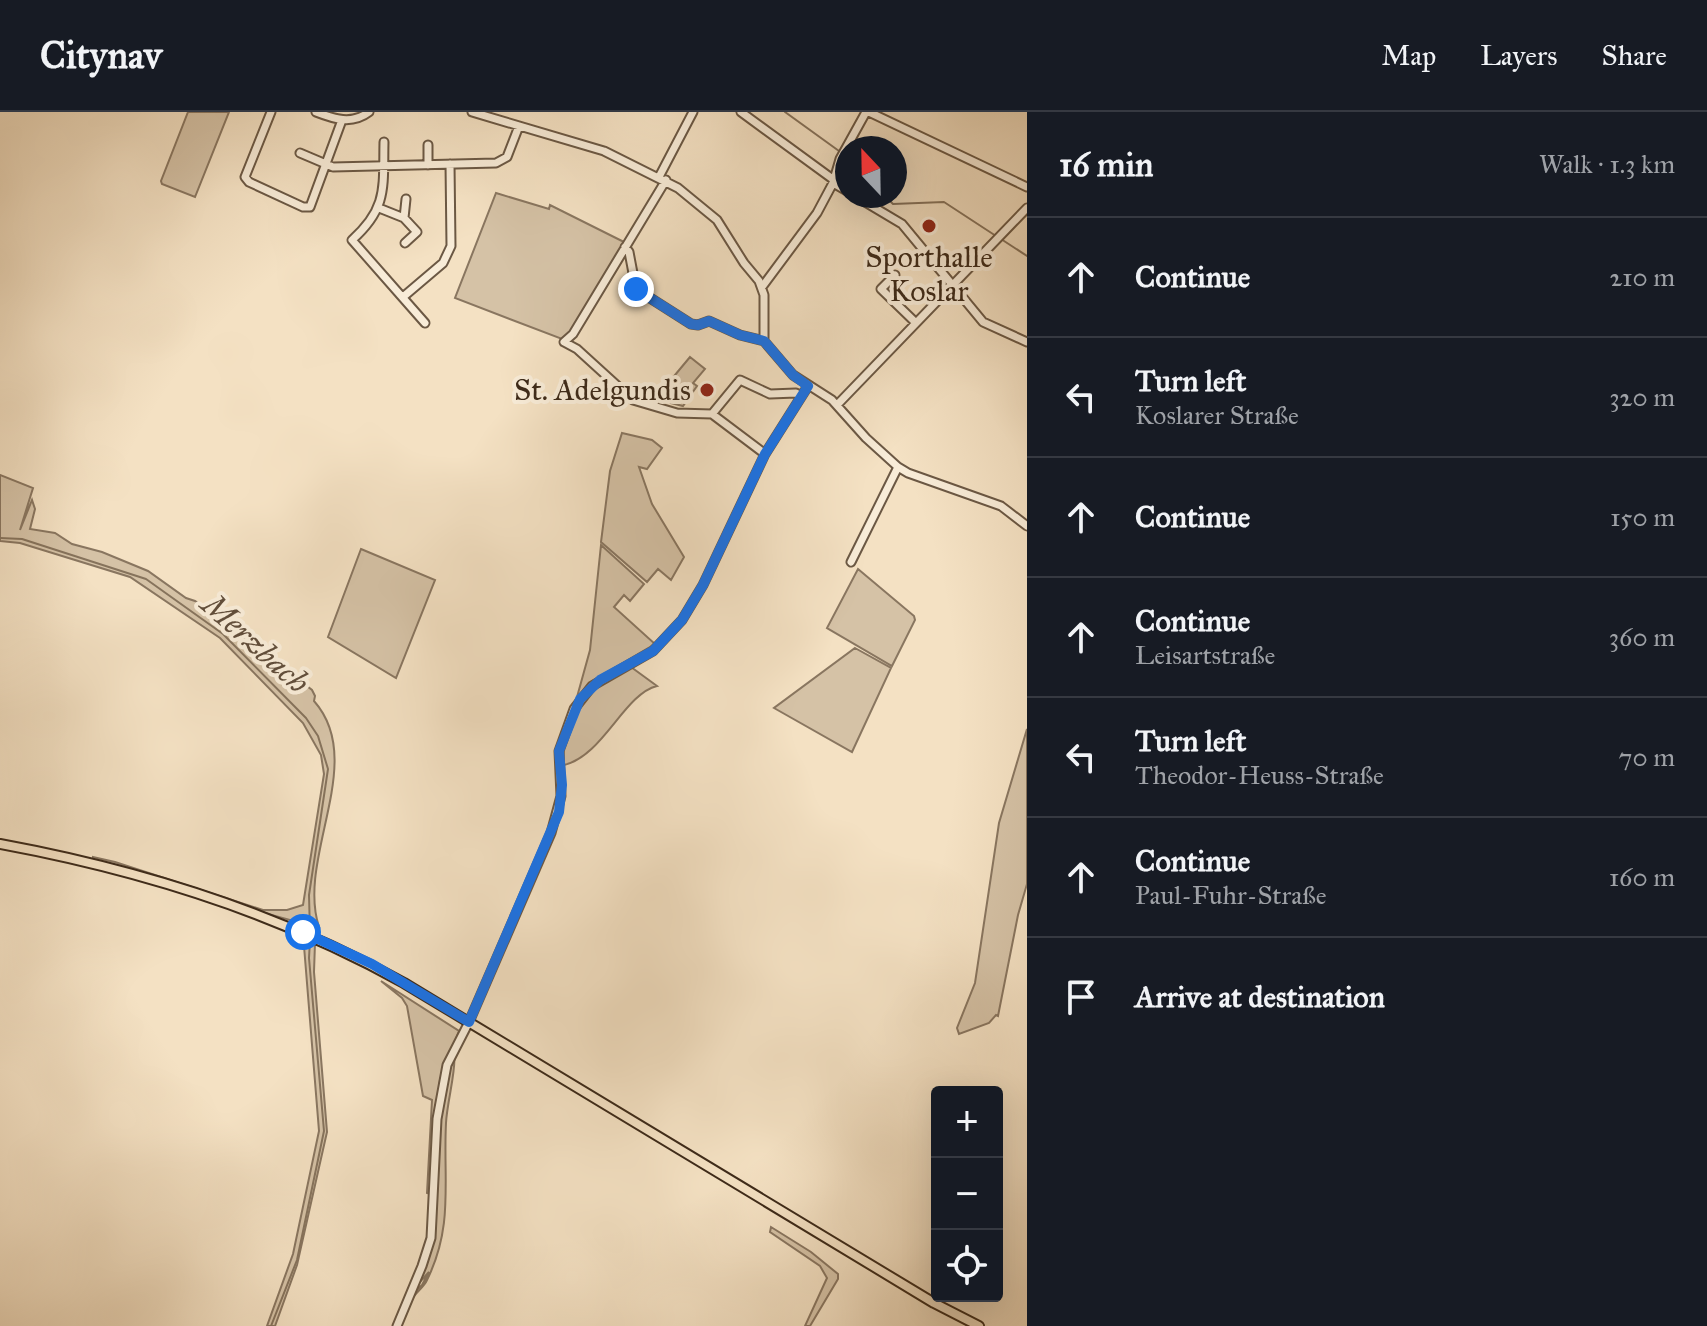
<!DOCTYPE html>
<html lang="en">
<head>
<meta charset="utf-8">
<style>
	body { margin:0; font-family:"IM FELL Great Primer",serif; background:#20242c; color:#f1f3f6 }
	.controls { position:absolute; right:24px; bottom:24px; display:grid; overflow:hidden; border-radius:8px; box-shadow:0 8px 32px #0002 }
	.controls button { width:72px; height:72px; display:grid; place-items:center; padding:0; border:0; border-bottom:2px solid #363941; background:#171b24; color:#f1f3f6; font:40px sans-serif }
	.compass { position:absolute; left:835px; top:24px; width:72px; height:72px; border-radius:50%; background:#171b24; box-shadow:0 8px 32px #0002; rotate:338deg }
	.stop { position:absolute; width:24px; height:24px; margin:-18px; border:6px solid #1a73e8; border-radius:50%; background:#fff }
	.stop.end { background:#1a73e8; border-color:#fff; box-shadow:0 2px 8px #0008 }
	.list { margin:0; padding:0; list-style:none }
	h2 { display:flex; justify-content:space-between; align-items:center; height:104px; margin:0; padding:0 32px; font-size:34px }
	h2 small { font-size:26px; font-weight:400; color:#9ea1a6 }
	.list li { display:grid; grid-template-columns:52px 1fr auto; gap:24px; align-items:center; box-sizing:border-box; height:120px; padding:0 32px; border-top:2px solid #363941 }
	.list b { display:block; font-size:30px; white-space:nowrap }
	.list p { margin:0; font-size:26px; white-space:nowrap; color:#9ea1a6 }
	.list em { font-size:26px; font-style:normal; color:#9ea1a6 }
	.icon { flex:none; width:44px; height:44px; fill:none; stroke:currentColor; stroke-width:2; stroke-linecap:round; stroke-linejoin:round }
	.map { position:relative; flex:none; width:1027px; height:1214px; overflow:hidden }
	header { display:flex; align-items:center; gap:48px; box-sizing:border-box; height:112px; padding:0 40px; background:#171b24; border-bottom:2px solid #363941 }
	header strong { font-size:38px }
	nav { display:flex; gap:44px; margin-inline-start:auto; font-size:28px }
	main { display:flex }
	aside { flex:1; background:#171b24 }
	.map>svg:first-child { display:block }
	.green { fill:#d5c2a6; stroke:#897660; stroke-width:2 }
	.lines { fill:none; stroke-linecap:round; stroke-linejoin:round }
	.stream { stroke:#86735c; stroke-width:2 }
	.minor-casing { stroke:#6b5844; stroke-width:11 }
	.major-casing { stroke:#3d2a19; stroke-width:12 }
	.minor { stroke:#f8ecd8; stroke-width:7 }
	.major { stroke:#f4e1c3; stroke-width:8 }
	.route { stroke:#1a73e8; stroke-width:10 }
	.poi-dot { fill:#8f2418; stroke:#f8ecd8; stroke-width:3 }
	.labels { text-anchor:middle; stroke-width:8; stroke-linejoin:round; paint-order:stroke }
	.poi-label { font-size:30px; fill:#3d2a19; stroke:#f8ecd8 }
	.water-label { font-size:32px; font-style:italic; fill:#614e3b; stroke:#f8ecd8 }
</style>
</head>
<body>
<header>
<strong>Citynav</strong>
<nav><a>Map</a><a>Layers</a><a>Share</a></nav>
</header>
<main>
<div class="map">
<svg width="1027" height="1214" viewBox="0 0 1027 1214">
	<rect width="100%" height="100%" fill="#f4e1c3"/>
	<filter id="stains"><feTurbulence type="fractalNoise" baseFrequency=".0025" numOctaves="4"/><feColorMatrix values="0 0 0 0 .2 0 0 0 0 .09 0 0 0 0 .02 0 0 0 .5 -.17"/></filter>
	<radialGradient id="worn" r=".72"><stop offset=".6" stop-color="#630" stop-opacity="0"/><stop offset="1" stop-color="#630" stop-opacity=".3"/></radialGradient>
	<path class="green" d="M188,0H229L195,85L162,72L161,69Z
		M496,81L549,97L550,93L626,131L571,222L562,227L455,186Z
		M690,245L705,257L693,271L697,274L683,294L659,288L660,281Z
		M622,321L652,328L662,336L647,357L639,355L652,392L684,445L671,468L658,457L647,470L601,430L610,359Z
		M0,363L33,376L20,418L32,388L35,397L30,417L55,421L72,432L102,440L148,459L186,486L195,489L213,501L227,511L233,521L270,541L273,548L312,578L315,584L314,589C368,650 296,745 319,815C242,798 169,767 93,748V745L115,750L263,798H287L303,793L324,662L321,643L303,611L220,526L130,465L20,431L0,429Z
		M601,433L644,472L630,489L624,483L614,495L655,532L592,569L577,585L590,538Z
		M361,437L435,468L396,566L328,525Z
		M858,457L914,504L915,508L892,554L827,516Z
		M855,536L891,556L852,640L774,596Z
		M631,555L657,574C624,582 603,644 564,653C562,638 565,630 570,616C585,578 596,573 631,555Z
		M1027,617V772L1018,803L998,904L996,903L989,911L959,922L957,916L975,871L999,711Z
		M295,822L315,831L314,860L327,1020L297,1153L275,1214H267L293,1142L319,1019L304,834Z
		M381,869L459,919L440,968L436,1000L431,1082L427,1081L432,988L423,984L407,894L402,886Z
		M454,942C457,955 447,990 446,1011C443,1068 454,1114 427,1168C424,1175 416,1180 412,1187C408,1196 405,1207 399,1214L414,1180L422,1173L429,1160L418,1172L429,1144L443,980Z
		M771,1115L811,1140L838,1162V1167L810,1214H805L827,1166L820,1154L770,1120Z"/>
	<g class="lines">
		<path class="stream" d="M785,0L839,39
			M885,84L893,92L944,90L996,124
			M1001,127L1027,144
			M0,426L22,427L146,467L223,522L306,606L318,624L328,657L309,783L310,821
			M271,1214L297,1148L324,1019L309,846L310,828"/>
		<defs>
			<path id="minor" d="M271,0L245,65L249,70L303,95H310L342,8
				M316,0C334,7 352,13 369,0
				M472,0L604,39L678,76L717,108L744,151L759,169L764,183V229L793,263L832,288L866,326L898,355L908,361L1001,394L1027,414
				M741,0L834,68
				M869,0L1027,75
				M384,30C383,75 388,96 352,128L425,211
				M428,33V53
				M300,41L333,55L496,51L507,45L519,14
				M659,65L693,0
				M666,68L573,222L564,230L577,237L633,288L677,301L712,302L765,342
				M833,71L847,79
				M855,84L902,112L983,210L1027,230
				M379,96L404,106L417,120L405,131
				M404,106L406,87
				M625,135L629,140L636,177L691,212L698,213L709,209L740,223L764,229
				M895,163L881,177L915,210
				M762,175L817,101L833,71L840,47L866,0
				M403,185L443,151L451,134L450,52
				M837,293L1027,96
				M712,302L740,268L770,282L796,281L801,284
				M851,450L898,355
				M397,1214L422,1154L431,1126L437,1007L447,953L469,910L551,721L561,684L559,639L574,597L592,574L653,539L682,508L703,473L765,342L808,274"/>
			<path id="major" d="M0,732C141,758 279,801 404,871L934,1191L979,1214"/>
		</defs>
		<use href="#minor" class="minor-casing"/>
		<use href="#major" class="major-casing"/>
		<use href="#minor" class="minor"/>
		<use href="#major" class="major"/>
	</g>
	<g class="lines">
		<path class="route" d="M303,820L372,852L469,910L559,700L562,673L559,639L580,587L600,568L653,539L682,508L703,473L765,342L808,274L793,263L764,229L740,223L709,209L698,213L691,212L636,177"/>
	</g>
	<g class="poi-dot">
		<circle cx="929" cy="114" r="8"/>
		<circle cx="707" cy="278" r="8"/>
	</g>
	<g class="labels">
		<g class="poi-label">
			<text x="929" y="155">Sporthalle<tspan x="929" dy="34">Koslar</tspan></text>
			<text x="691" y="288" text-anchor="end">St. Adelgundis</text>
		</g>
		<g class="water-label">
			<text transform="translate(256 531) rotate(42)" y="11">Merzbach</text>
		</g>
	</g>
	<rect width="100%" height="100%" filter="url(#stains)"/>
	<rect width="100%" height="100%" fill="url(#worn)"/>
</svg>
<div class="controls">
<button>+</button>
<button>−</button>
<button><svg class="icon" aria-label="locate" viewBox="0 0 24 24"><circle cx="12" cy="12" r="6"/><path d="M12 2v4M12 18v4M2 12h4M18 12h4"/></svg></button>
</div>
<svg class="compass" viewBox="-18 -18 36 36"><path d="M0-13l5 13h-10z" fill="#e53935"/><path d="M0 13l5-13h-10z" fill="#9ea1a6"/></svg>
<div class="stop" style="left:303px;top:820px"></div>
<div class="stop end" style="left:636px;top:177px"></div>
</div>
<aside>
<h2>16 min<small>Walk · 1.3 km</small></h2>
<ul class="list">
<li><svg class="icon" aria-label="ahead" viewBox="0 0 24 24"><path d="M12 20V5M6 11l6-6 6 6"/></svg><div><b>Continue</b></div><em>210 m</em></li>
<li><svg class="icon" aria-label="left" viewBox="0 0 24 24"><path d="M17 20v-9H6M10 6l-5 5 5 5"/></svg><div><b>Turn left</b><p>Koslarer Straße</p></div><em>320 m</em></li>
<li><svg class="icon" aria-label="ahead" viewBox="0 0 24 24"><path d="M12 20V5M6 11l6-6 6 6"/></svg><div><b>Continue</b></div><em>150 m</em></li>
<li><svg class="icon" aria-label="ahead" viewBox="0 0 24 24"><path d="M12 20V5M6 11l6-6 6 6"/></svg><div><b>Continue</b><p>Leisartstraße</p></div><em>360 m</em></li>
<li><svg class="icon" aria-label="left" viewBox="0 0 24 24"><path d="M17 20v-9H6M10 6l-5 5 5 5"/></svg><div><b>Turn left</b><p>Theodor-Heuss-Straße</p></div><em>70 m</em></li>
<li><svg class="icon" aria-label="ahead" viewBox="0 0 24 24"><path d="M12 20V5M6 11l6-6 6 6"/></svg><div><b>Continue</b><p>Paul-Fuhr-Straße</p></div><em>160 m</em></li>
<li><svg class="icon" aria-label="arrive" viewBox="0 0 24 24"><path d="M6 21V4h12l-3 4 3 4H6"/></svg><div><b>Arrive at destination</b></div></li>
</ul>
</aside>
</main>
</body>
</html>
